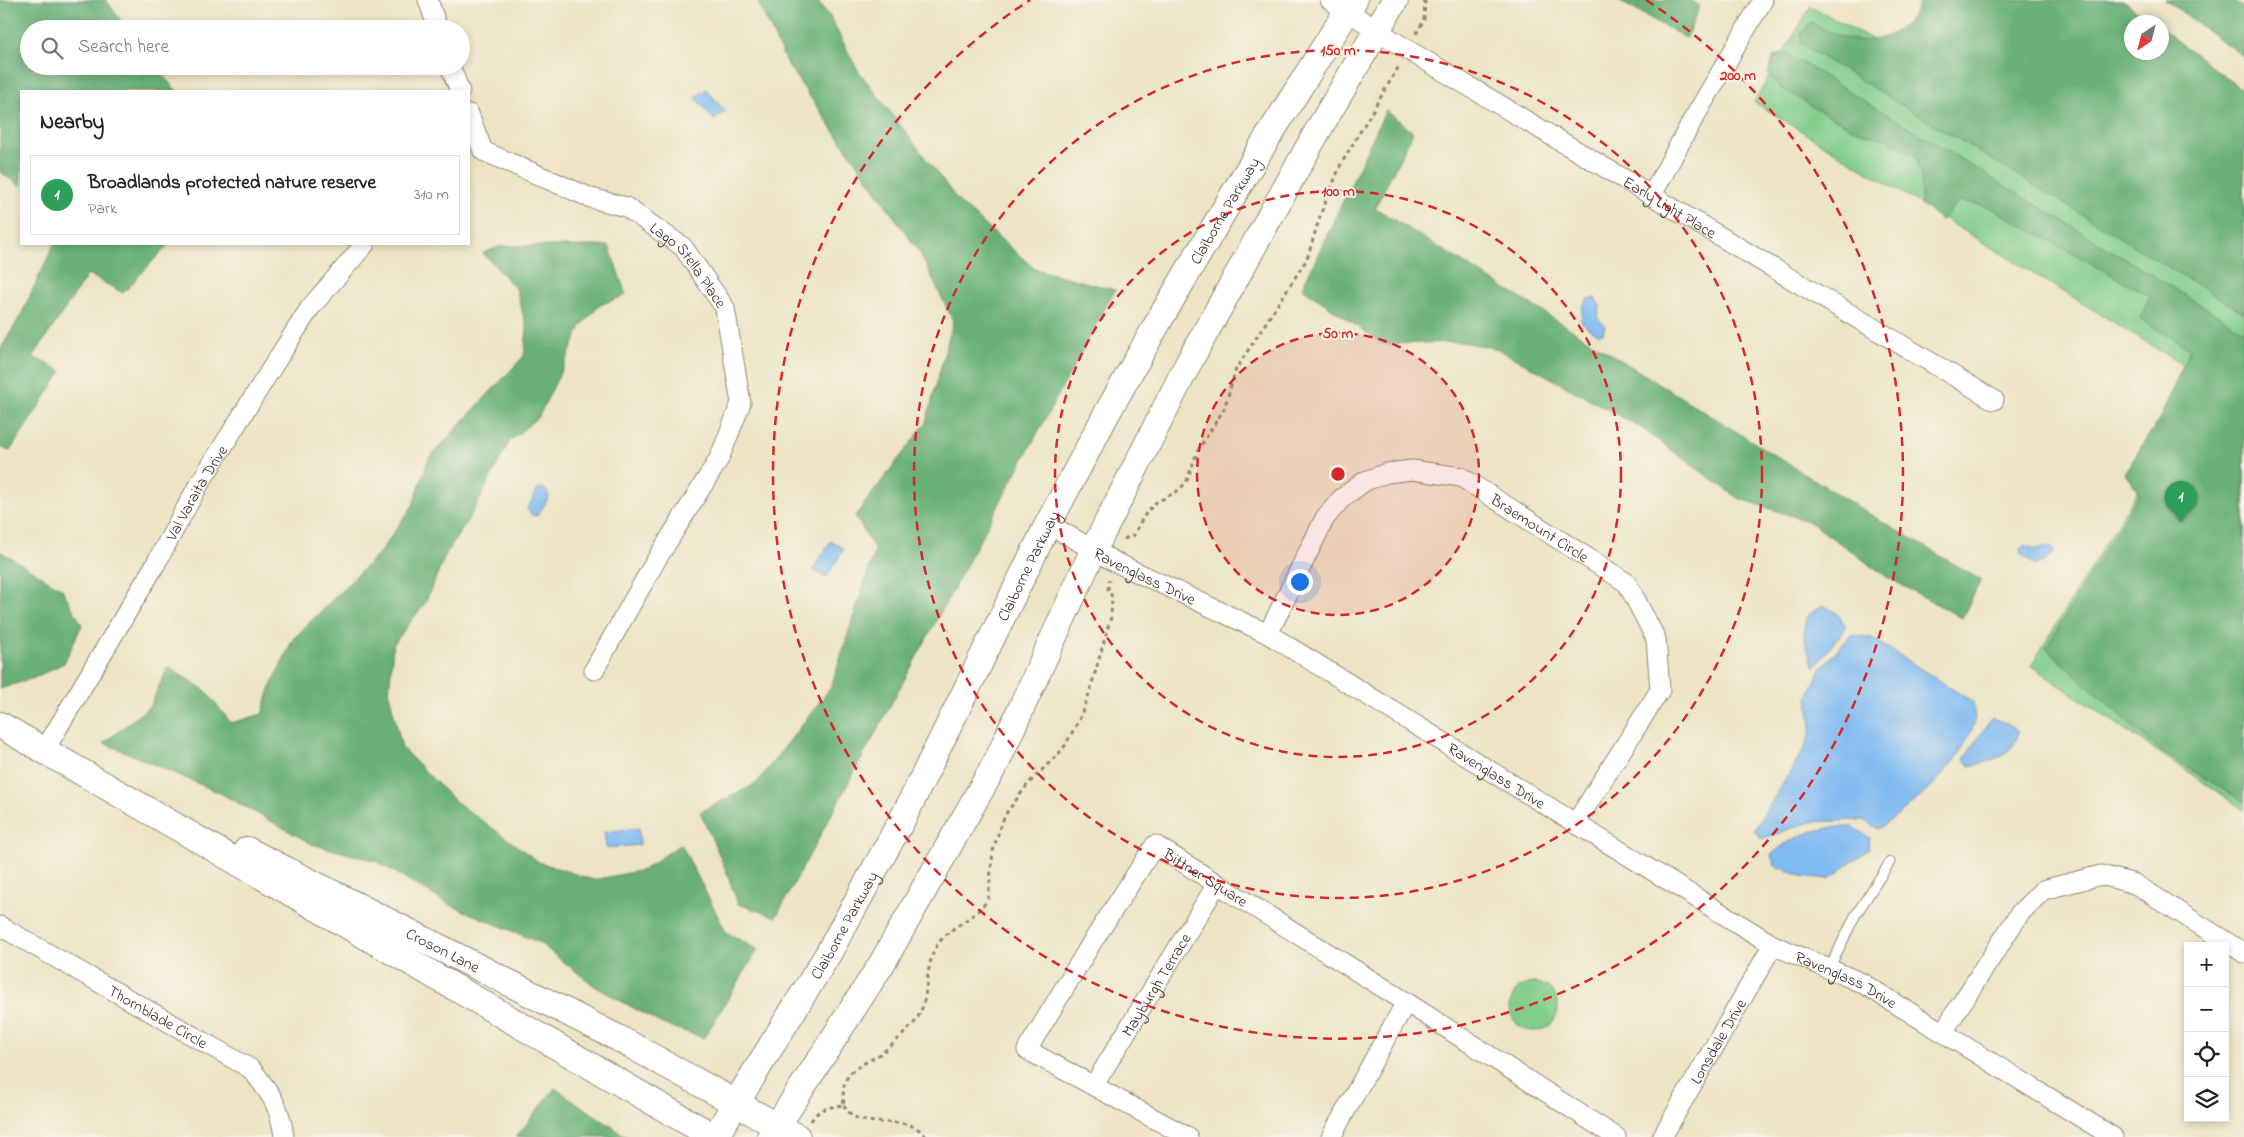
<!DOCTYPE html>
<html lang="en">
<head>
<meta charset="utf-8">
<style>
	body { margin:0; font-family:"Indie Flower",sans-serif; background:#f6f6f6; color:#222 }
	.controls { position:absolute; right:15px; bottom:15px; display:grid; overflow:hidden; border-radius:0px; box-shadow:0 2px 8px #0003 }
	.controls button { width:45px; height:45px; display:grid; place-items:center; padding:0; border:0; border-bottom:1px solid #e0e0e0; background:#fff; color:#222; font:25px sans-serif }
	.compass { position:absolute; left:2124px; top:15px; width:45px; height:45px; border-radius:50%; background:#fff; box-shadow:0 2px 8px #0003; rotate:215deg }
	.you { position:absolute; left:1299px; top:581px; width:18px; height:18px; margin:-12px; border:4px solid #fff; border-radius:50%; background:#1a73e8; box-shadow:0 0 0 8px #1a73e833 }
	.badge { display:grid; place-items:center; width:32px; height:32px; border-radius:50%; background:#d1495b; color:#fff; font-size:16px; font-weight:700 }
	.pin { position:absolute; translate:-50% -41px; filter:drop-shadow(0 1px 2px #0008) }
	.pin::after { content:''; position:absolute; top:26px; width:18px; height:15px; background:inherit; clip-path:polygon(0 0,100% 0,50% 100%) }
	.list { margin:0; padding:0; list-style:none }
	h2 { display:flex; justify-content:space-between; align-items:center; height:65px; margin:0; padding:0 20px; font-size:21px }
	h2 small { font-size:16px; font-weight:400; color:#767676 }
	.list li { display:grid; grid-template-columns:32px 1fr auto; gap:15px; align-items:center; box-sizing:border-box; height:80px; margin:0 10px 10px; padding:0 10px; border:1px solid #e0e0e0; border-radius:0px }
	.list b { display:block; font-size:19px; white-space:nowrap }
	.list p { margin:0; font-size:16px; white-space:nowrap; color:#767676 }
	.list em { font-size:16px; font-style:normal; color:#767676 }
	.icon { flex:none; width:28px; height:28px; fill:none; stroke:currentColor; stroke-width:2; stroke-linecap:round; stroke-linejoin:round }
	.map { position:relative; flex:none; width:2244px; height:1137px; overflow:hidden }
	.search { position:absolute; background:#fff; box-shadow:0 2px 8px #0003; left:20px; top:20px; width:450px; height:55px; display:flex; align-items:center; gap:12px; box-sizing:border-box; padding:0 18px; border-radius:28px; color:#767676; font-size:19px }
	.panel { position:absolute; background:#fff; box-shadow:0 2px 8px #0003; left:20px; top:90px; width:450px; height:155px; border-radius:0px }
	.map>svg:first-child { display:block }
	.green { fill:#81cd8b; stroke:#5e7c54 }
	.forest { fill:#68b077; stroke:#526d4a }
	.water { fill:#7fbaf1; stroke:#5d7288 }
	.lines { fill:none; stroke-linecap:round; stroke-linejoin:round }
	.lane-casing { stroke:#948772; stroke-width:11 }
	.street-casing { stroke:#948772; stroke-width:21 }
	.secondary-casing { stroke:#948772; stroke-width:28 }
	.path { stroke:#948772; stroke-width:3; stroke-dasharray:4 4; stroke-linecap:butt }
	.lane { stroke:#fff; stroke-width:9 }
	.street { stroke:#fff; stroke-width:19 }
	.secondary { stroke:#fff; stroke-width:26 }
	.ring { fill:none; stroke:#d62828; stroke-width:2.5; stroke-dasharray:9 6 }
	.labels { text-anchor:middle; stroke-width:4; stroke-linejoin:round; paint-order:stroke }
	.street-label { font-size:16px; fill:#3b2a1e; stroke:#f7f3e8 }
	.centre { fill:#d62828; stroke:#f7f3e8; stroke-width:2.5 }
	.ring-label { font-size:15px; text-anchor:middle; font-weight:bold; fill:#d62828; stroke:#f7f3e8; stroke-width:4; stroke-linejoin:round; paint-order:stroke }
</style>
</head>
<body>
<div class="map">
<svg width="2244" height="1137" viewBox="0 0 2244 1137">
	<rect width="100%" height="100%" fill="#f7f3e8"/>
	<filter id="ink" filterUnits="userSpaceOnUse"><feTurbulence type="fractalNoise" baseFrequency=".02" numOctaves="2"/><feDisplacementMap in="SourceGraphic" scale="10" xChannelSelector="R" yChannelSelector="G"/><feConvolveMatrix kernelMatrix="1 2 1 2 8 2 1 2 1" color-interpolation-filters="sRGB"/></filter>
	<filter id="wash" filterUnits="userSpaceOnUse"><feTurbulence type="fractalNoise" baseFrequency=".0096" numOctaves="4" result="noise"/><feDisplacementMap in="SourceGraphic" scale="20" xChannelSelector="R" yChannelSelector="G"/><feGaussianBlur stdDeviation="1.12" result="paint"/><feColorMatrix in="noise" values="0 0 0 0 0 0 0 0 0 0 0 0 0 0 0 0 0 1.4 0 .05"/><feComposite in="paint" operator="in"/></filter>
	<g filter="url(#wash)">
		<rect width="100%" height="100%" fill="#ede4c5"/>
		<path class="green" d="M1936,0L2132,22V52H2162L2244,92V810L2031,666L2206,379L1754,102L1811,6L1901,55Z
			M1510 1007a24 24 0 1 1 48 0a24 24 0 1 1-48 0Z"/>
		<path class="forest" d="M0,0H106L127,29H29V66H154L177,91H21V186L0,172Z
			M757,0H816L829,15L857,69L960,203L1035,269L1115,290L776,917L738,904L725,868L700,812L757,783L831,687L875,550L855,516L926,423L953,321L921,255L787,64Z
			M1617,0H1690L1700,6L1686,38Z
			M1920,0H2122L2152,22H2132V52H2162V29L2244,91V313L1801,44V33L1811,22C1823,28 1837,37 1850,39C1880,46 1910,30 1920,0Z
			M2165,0H2232L2244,9V57Z
			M1786,53L2244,331V802L2160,751L2046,648L2140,493L2124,473L2160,418L2190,349L2140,319L2150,296L1989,207L1959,201L1941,221L1921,204V176L1915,156L1887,140L1860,132L1821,112L1781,88L1768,74L1774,56Z
			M1386,110L1413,132L1375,208L1868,513L1981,580L1962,618L1887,577L1810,522L1738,498L1638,426L1498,349L1462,342L1383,344L1302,288Z
			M54,244H169L123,293L88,274L33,357L62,371L10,451L0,447V350L21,315Z
			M502,246H609L626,295L600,305L581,326L567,359L539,416L509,442L474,510L446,554L425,603L393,645L389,694L402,748L455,801L539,862L593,880L643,870L681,844L726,932L758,950L704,1038L662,1024L596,987L538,942L448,904L376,861L312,844L220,793L104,743L150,706L168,667L205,690L231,723L262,714L271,686L293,639L380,552L413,505L429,458L524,356L527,329L516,289L483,253Z
			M0,551L62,589L82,625L64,663L34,678L0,689Z
			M555,1088L627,1137H516Z"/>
		<path class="water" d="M706,89L725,111L714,120L696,98Z
			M1595,298L1600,306L1598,318L1605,326L1603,333C1594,335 1586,327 1581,320L1583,306L1588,299Z
			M542,488L547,491L549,497L538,515L533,516L527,509L538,489Z
			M831,541L844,549L826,578L813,570Z
			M2025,545L2037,549L2047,546L2053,549L2054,553L2046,561L2035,565L2021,554L2020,549Z
			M1823,605L1837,613L1846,627L1815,667C1808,653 1797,628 1810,614C1813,611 1819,608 1823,605Z
			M1851,635L1872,638L1973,702C1973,709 1976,719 1974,725C1958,767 1914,806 1878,829L1863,820L1810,822L1761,839L1754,830L1805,748L1811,729L1808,697L1822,667Z
			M1992,718L2007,723L2018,732C2016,755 1989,762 1970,766L1964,759Z
			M1834,827H1853L1870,838L1868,850L1829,879L1801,876L1775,866L1771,855C1792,837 1806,832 1834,827Z
			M639,828L640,845L606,848L604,832Z"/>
	</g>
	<g filter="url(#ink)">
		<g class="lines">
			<defs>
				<path id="lane" d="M1829,969L1855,916L1890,862"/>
				<g id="street">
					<path d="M428,0L438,29"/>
					<path id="s1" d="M1330,0L1408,50L1994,400"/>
					<path d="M450,66L460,91"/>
					<path id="s2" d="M469,114L483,151L591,198L626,207L683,247L725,308L741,403L719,459L655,562L594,670"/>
					<path d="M1652,195L1691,123L1763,0"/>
					<path id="s3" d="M1048,524L1115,562L1268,634L1773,945L1862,983L2113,1137"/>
					<path id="s4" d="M1268,634L1325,518L1342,498L1365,481L1387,473L1412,470L1461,477L1627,583L1656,639L1660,690L1575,824"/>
					<path id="s5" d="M44,751L155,565L198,486L273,366L310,308L365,244"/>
					<path id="s6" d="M0,926L251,1069C269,1091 281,1107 284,1137"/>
					<path d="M1943,1032L2020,913L2043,890L2101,875L2135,884L2244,953"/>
					<path id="s7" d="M1094,1085L1217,884"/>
					<path id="s8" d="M1188,1137L1027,1050L1091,944L1155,845L1406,1002L1616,1137"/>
					<path d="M1331,1137L1406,1002"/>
					<path id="s9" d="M1662,1137L1773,945"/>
				</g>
				<g id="secondary">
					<path d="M0,725L714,1137"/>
					<path id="s10" d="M247,850L618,1038L797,1137"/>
					<path id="s11" d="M715,1137L828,954L903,818L1048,524L1106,415L1161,317L1258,153L1354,0"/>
					<path d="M770,1137L881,965L997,761L1094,549L1190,360L1317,132L1395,0"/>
				</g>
			</defs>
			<use href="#lane" class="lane-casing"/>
			<use href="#street" class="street-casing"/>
			<use href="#secondary" class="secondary-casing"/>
			<path class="path" d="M1416,34L1424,20L1425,0
				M1124,539L1134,535L1143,517L1155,503L1176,492L1186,483L1198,450L1224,409L1236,369L1307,259L1321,213L1341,164L1399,66
				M844,1105C860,1137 906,1108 926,1137
				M811,1121C818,1108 830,1107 844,1105C843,1095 842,1084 849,1075C856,1065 873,1060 883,1052C893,1044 905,1033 914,1023C932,1000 922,968 938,944C951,925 976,919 988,899L993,851L1001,824L1007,812L1028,784L1063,749L1079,720L1089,694L1111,617L1112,597L1108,589L1109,580"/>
			<use href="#lane" class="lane"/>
			<use href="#street" class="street"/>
			<use href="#secondary" class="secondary"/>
		</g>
	</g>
	<circle cx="1338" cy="474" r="141" fill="#d62828" fill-opacity=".12"/>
	<g class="ring">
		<circle cx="1338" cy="474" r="141"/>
		<circle cx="1338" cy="474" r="283"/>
		<circle cx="1338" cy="474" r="424"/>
		<path d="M1646 0A565 565 0 1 1 1030 0"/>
	</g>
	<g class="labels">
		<g class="street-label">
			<text dy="6" stroke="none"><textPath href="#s1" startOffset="398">Early Light Place</textPath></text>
			<text dy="6" stroke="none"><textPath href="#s11" startOffset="1058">Claiborne Parkway</textPath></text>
			<text dy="6" stroke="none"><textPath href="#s2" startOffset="280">Lago Stella Place</textPath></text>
			<text dy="6" stroke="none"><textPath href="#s5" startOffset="300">Val Varaita Drive</textPath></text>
			<text dy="6" stroke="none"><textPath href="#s4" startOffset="376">Braemount Circle</textPath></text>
			<text dy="6" stroke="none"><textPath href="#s11" startOffset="652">Claiborne Parkway</textPath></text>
			<text dy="6" stroke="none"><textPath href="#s3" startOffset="110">Ravenglass Drive</textPath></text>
			<text dy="6" stroke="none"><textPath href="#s3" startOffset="515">Ravenglass Drive</textPath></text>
			<text dy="6" stroke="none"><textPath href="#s8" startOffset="485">Bittner Square</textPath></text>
			<text dy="6" stroke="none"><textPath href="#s11" startOffset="248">Claiborne Parkway</textPath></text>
			<text dy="6" stroke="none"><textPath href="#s10" startOffset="220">Croson Lane</textPath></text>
			<text dy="6" stroke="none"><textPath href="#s3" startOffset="920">Ravenglass Drive</textPath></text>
			<text dy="6" stroke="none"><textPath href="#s7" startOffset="118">Mayburgh Terrace</textPath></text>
			<text dy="6" stroke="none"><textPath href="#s6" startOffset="182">Thornblade Circle</textPath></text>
			<text dy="6" stroke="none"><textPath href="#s9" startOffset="111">Lonsdale Drive</textPath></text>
		</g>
	</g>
	<circle cx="1338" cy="474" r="8" class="centre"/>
	<g class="ring-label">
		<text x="1338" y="55">150 m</text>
		<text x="1738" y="80">200 m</text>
		<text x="1338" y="196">100 m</text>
		<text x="1338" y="338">50 m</text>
	</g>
</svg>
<div class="controls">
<button>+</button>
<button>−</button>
<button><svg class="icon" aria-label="locate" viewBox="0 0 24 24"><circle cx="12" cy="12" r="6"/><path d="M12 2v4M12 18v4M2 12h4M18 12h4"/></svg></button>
<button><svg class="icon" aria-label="layers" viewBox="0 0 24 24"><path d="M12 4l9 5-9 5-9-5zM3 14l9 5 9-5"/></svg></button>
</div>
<svg class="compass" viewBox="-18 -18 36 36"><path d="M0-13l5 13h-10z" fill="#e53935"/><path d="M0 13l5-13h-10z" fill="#767676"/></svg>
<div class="you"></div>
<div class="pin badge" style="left:2181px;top:522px;background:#2e9e5b">1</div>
<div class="search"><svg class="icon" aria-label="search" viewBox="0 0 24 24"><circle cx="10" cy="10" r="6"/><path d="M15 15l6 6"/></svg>Search here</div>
<section class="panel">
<h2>Nearby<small></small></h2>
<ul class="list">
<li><span class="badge" style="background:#2e9e5b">1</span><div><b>Broadlands protected nature reserve</b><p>Park</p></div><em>310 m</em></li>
</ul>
</section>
</div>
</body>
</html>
